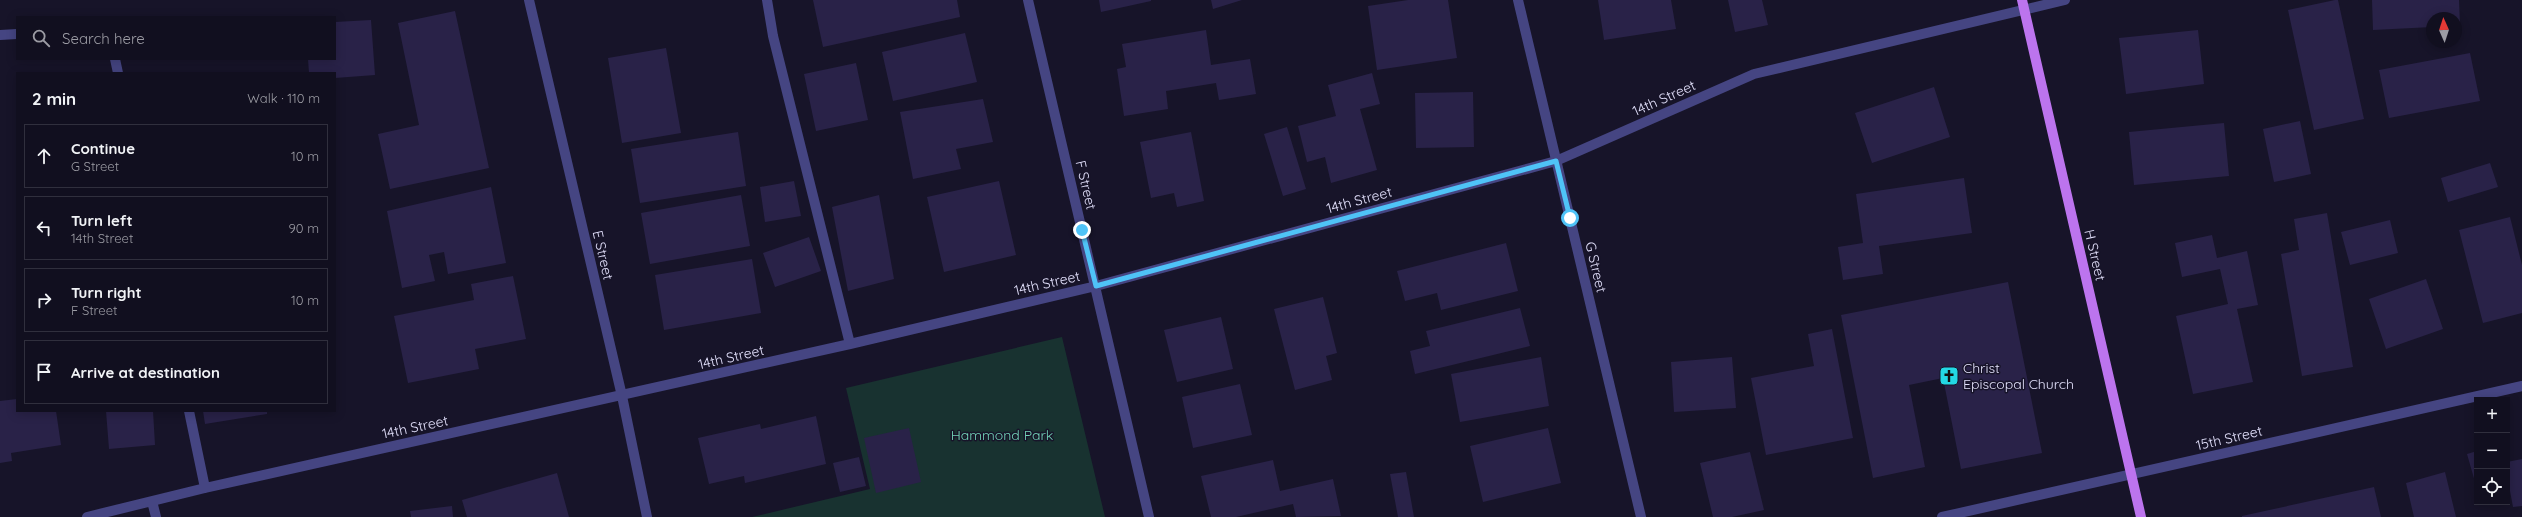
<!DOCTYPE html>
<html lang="en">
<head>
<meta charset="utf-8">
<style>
	body { margin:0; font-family:Quicksand,sans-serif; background:#1e1d2c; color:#f1f3f6 }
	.controls { position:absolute; right:12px; bottom:12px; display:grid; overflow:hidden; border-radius:0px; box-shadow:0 2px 10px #0003 }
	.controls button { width:36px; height:36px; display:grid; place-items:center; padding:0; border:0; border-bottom:1px solid #302f3d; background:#110f1f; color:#f1f3f6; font:20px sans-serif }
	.compass { position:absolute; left:2426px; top:12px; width:36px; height:36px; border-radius:50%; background:#110f1f; box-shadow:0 2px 10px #0003; rotate:357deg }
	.stop { position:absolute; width:12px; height:12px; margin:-9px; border:3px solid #4fc3f7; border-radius:50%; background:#fff }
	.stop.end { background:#4fc3f7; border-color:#fff; box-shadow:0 1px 4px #0008 }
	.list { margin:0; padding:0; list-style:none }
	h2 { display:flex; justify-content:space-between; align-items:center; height:52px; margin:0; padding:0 16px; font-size:17px }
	h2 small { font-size:13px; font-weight:400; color:#9c9ca4 }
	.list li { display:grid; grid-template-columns:26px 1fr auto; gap:12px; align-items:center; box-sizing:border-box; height:64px; margin:0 8px 8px; padding:0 8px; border:1px solid #302f3d; border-radius:0px }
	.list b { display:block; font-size:15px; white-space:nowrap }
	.list p { margin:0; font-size:13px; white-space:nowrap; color:#9c9ca4 }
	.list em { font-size:13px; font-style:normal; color:#9c9ca4 }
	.icon { flex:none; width:22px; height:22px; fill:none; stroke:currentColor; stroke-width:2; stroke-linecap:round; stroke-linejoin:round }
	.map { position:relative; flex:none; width:2522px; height:517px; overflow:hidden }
	.search { position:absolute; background:#110f1f; box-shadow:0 2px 10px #0003; left:16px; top:16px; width:320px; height:44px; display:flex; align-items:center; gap:10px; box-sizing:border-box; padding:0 14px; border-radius:0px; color:#9c9ca4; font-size:15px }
	.panel { position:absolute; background:#110f1f; box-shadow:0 2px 10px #0003; left:16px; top:72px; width:320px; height:340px; border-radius:0px }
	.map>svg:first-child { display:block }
	.green { fill:#183230 }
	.building { fill:#292248 }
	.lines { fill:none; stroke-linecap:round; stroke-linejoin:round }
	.minor { stroke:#454582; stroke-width:10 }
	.major { stroke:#bc74ee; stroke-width:10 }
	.route { stroke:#4fc3f7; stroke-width:5 }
	.labels { text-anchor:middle; stroke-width:3; stroke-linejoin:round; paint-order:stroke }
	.street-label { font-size:14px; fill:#e2e0fb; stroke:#171429 }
	.poi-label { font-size:14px; fill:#e2e0fb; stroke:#171429; text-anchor:start }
	.park-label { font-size:14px; fill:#73d4b8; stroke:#171429 }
</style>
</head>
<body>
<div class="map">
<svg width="2522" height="517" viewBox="0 0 2522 517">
	<rect width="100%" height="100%" fill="#171429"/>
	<path class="green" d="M1062,337L1105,517H752L870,489L846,388Z"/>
	<path class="building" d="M813,0H957L960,17L823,47Z
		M1099,0H1151V1L1101,12Z
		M1211,0H1242L1213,9Z
		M1408,0H1448L1457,58L1377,70L1368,6Z
		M1598,0H1671L1676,29L1604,40Z
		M1728,0H1762L1768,25L1735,32Z
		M2335,0H2338L2364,119L2314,130L2288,10Z
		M2372,0H2459L2460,25H2456V18H2432V27L2373,30Z
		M455,11L489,168L390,189L378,134L419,125L398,23Z
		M371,20L375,75L335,78V73H309L308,59H335V22Z
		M1206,30L1211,65L1250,59L1256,94L1219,100L1216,83L1166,91L1168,109L1124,116L1117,69L1126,67L1122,44Z
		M2198,30L2204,84L2126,94L2119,38Z
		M965,33L977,82L893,101L882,52Z
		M666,48L681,133L622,143L608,58Z
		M2470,53L2480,101L2389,118L2379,70Z
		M856,63L868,120L816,131L804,74Z
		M1372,73L1380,104L1360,109L1377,170L1331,183L1325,157L1307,162L1298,126L1336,116L1328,85Z
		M1934,87L1950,137L1872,163L1855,113Z
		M1473,92L1474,147L1416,148L1415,93Z
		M983,99L993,142L956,149L961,169L913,179L900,112Z
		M2300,121L2311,174L2274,182L2263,129Z
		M2224,123L2229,176L2134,185L2129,132Z
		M1287,127L1306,189L1283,196L1264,134Z
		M738,132L746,186L640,203L631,149Z
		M1191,132L1204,201L1177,207L1174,193L1151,198L1140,142Z
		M2490,163L2498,187L2448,202L2441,178Z
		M1964,178L1972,233L1879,246L1883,274L1843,280L1838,247L1863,243L1856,194Z
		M794,181L801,216L765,222L760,187Z
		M999,181L1016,255L944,272L927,197Z
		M491,187L506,263L448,274L444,252L429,255L435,281L402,288L387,211Z
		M741,195L750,246L650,264L641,213Z
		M879,195L894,279L848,291L832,207Z
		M2327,213L2353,367L2302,376L2281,254L2299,250L2294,219Z
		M2510,217L2522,265V313L2483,323L2459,230Z
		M2390,220L2398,253L2350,265L2341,232Z
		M2212,235L2217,258L2247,251L2258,305L2237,309L2253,382L2193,394L2176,316L2228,304L2220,269L2182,277L2175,243Z
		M809,237L821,271L775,287L763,253Z
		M1506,243L1518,291L1441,310L1437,293L1405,301L1397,271Z
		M752,259L761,313L664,330L655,275Z
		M513,276L526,339L475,349L479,369L408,383L394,316L474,300L471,284Z
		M2426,279L2443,329L2386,349L2369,299Z
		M2008,282L2042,453L1961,469L1943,378L1909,385L1925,467L1873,478L1841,315Z
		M1323,297L1337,353L1326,356L1332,380L1295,390L1274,309Z
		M1520,308L1530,346L1415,374L1410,351L1430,346L1426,331Z
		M1221,317L1233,369L1177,382L1164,330Z
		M1832,329L1853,438L1766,455L1751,378L1814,366L1808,334Z
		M1541,357L1549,406L1460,422L1451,374Z
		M1732,357L1736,408L1674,412L1671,362Z
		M1240,384L1252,435L1193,448L1182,397Z
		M17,399V411H56L61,445L11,453L12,461L0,463V401Z
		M106,411H153L155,445L109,449Z
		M203,411H267V414L205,424Z
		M816,416L826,464L745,483L744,476L709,484L698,438L760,424L761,429Z
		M909,428L921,482L876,493L864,438Z
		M1548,428L1561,483L1483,502L1470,446Z
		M2477,451V489L2467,454Z
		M1750,452L1764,510L1732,517H1713L1700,463Z
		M859,457L866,486L840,492L833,463Z
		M2522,459V506L2513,507L2507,475V462Z
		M1273,460L1280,491L1333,479L1341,516L1296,517L1293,504L1236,517H1211L1201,476Z
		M1406,472L1414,517H1398L1390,474Z
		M2445,472L2456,517H2414L2406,483Z
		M557,473L569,517H467L462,500Z
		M2374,487L2381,517H2242V516Z
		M452,506L453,517H411L410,511Z"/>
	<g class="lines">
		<path class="minor" d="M529,0L622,396L647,517
			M767,0L773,36L850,344
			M1028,0L1149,517
			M1518,0L1641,517
			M0,35L17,34
			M115,59L118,73
			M189,411L205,488
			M152,501L156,517
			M87,517L205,488L850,344L1096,286L1556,161L1754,74L2065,0
			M1942,517L2522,386"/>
		<path class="major" d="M2022,0L2141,517"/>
	</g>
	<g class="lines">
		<path class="route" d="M1082,230L1096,286L1556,161L1570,218"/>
	</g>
	<defs>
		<symbol id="church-square" viewBox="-11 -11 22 22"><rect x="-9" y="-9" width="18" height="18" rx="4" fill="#23d8e4" stroke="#171429"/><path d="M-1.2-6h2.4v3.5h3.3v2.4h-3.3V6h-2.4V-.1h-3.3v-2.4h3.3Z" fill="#111"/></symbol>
	</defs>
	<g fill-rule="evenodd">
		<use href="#church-square" x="1938" y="365" width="22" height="22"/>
	</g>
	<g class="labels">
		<g class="street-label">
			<text transform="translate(1664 98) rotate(-24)" y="5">14th Street</text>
			<text transform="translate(1086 185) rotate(77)" y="5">F Street</text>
			<text transform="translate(1359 200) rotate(-15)" y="5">14th Street</text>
			<text transform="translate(603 255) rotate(77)" y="5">E Street</text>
			<text transform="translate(2095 255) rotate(77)" y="5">H Street</text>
			<text transform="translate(1596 267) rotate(77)" y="5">G Street</text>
			<text transform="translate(1047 283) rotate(-13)" y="5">14th Street</text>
			<text transform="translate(731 357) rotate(-13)" y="5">14th Street</text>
			<text transform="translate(415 427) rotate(-12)" y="5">14th Street</text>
			<text transform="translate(2229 438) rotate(-13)" y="5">15th Street</text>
		</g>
		<g class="poi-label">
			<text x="1963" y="373">Christ<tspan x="1963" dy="16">Episcopal Church</tspan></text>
		</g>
		<g class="park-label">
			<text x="1002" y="440">Hammond Park</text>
		</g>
	</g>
</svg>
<div class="controls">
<button>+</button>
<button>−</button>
<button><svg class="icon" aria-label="locate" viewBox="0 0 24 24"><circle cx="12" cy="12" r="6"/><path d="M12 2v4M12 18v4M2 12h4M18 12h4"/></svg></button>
</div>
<svg class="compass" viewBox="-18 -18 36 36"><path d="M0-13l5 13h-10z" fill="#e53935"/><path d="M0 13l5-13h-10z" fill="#9c9ca4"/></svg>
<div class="stop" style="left:1570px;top:218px"></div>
<div class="stop end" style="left:1082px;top:230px"></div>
<div class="search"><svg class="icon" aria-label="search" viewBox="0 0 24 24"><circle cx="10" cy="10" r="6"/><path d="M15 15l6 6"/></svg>Search here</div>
<section class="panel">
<h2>2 min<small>Walk · 110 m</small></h2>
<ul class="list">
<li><svg class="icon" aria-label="ahead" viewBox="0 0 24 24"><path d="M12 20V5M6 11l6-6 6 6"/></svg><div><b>Continue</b><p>G Street</p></div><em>10 m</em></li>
<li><svg class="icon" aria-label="left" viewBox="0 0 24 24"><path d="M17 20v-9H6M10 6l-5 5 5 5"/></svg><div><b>Turn left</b><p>14th Street</p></div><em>90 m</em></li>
<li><svg class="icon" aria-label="right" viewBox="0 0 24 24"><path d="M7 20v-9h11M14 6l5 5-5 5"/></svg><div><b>Turn right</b><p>F Street</p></div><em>10 m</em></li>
<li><svg class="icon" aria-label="arrive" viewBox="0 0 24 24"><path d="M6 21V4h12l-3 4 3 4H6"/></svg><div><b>Arrive at destination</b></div></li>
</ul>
</section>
</div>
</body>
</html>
